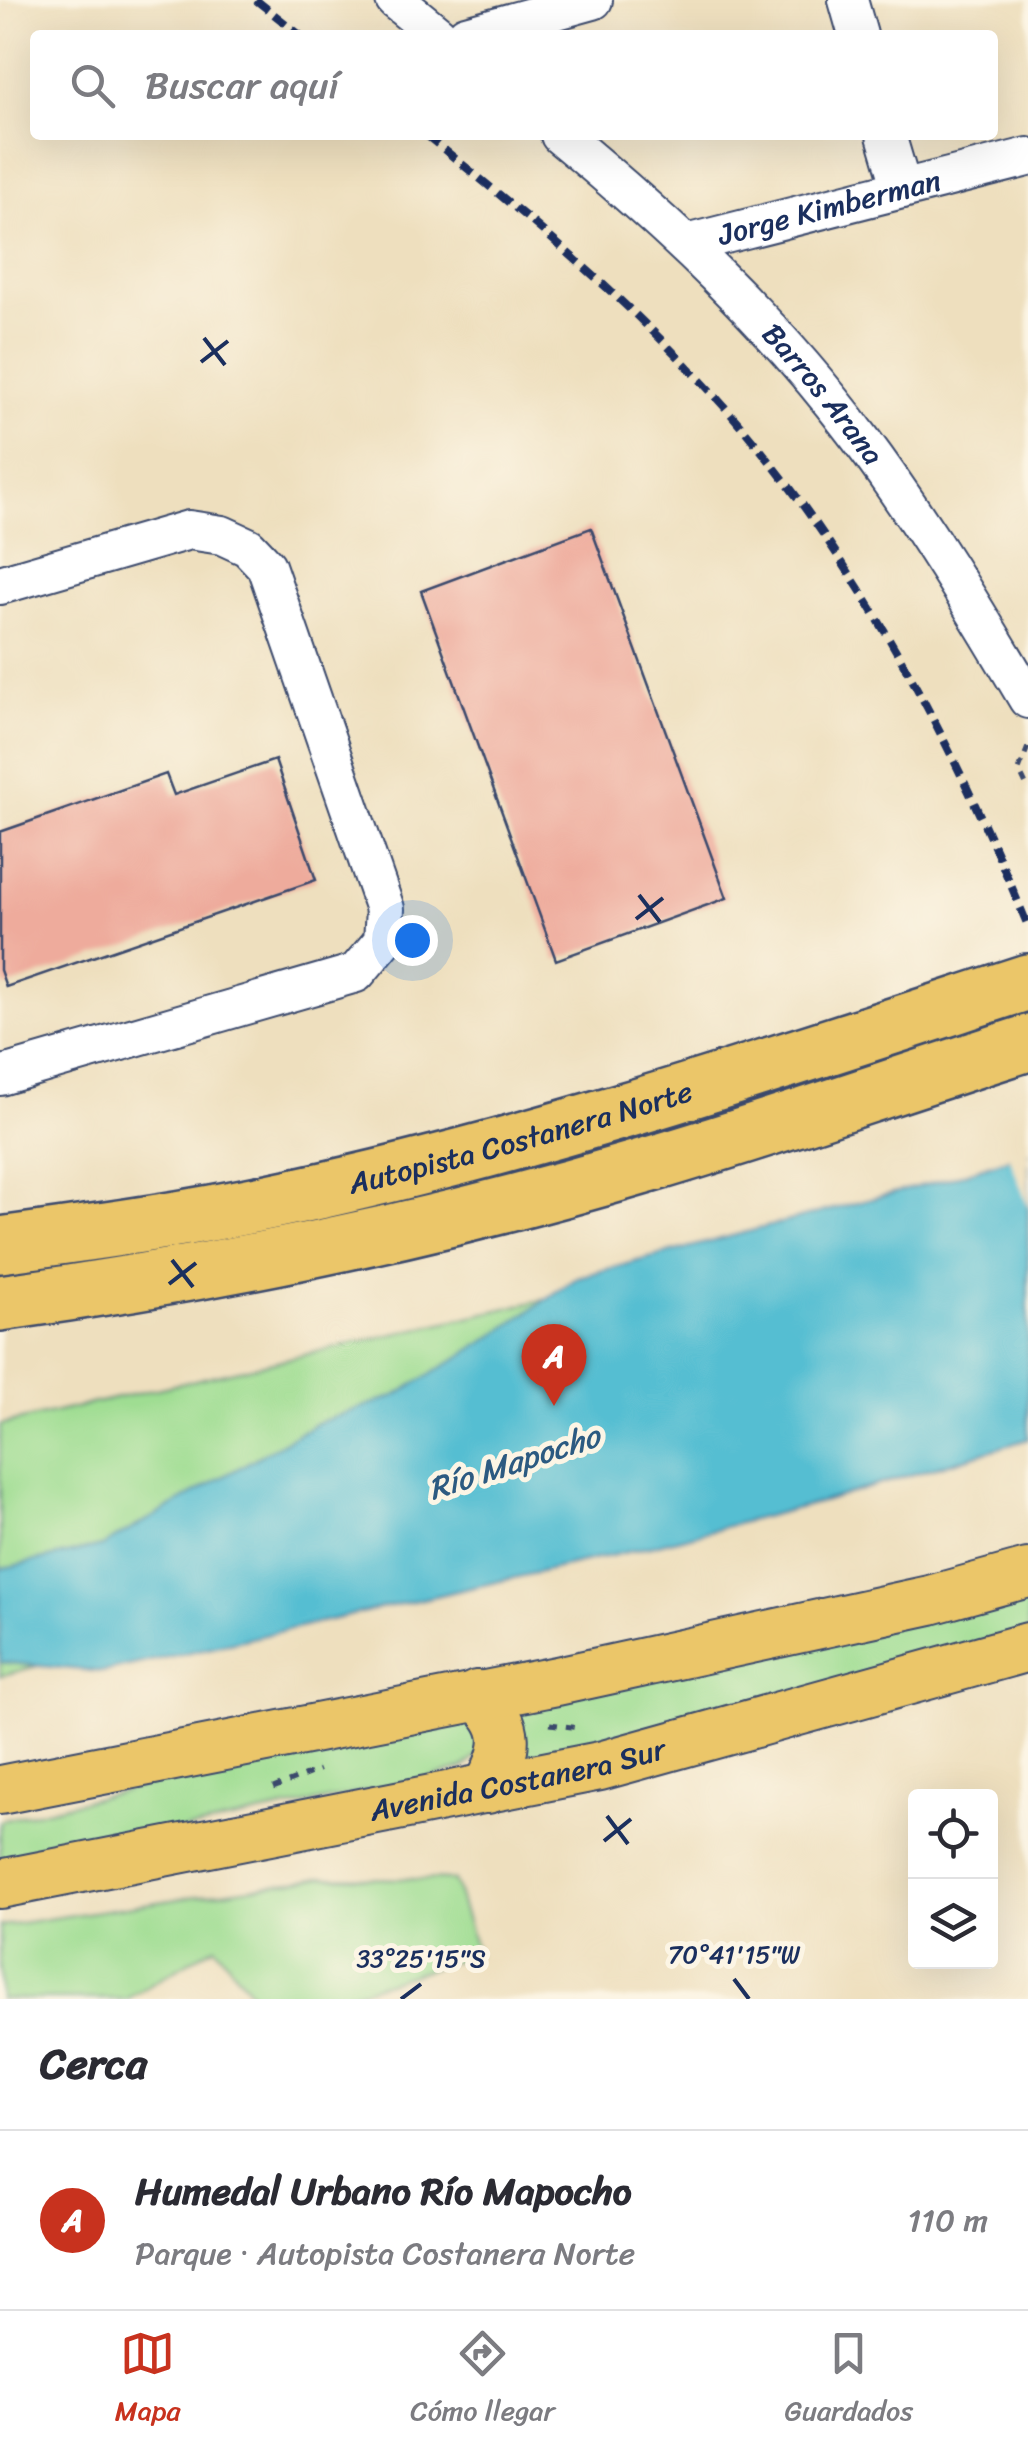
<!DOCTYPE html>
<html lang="es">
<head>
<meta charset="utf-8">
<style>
	body { margin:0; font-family:Sriracha,sans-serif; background:#f7f7f7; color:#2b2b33 }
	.controls { position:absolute; right:30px; bottom:30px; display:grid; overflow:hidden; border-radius:10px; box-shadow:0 10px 40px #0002 }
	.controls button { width:90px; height:90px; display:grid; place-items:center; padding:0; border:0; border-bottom:2px solid #e1e1e2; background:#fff; color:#2b2b33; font:50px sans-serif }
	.you { position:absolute; left:412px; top:940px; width:35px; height:35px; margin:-25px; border:8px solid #fff; border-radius:50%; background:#1a73e8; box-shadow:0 0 0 15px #1a73e833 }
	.badge { display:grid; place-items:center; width:65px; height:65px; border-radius:50%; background:#c8321e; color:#fff; font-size:32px; font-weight:700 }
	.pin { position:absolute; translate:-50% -82px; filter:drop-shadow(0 2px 5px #0008) }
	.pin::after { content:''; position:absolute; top:52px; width:35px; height:30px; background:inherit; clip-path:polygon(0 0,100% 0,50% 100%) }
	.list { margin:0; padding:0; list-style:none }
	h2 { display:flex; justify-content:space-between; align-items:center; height:130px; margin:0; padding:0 40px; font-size:42px }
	h2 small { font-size:32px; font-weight:400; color:#7c7c81 }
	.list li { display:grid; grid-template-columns:65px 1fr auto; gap:30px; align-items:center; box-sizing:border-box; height:180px; padding:0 40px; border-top:2px solid #e1e1e2 }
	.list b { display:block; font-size:38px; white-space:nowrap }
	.list p { margin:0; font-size:32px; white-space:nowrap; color:#7c7c81 }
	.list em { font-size:32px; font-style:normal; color:#7c7c81 }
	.icon { flex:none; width:55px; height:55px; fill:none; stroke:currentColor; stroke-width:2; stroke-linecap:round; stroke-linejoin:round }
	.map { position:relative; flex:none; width:1028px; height:1999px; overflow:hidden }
	.search { position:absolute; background:#fff; box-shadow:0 10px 40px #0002; left:30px; right:30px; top:30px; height:110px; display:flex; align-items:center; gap:25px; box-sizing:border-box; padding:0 35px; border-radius:10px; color:#7c7c81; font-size:38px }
	.sheet { height:310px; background:#fff }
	nav { display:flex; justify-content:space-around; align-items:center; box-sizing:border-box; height:140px; border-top:2px solid #e1e1e2; background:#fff; font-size:28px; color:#7c7c81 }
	nav a { display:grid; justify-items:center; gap:5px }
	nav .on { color:#c8321e }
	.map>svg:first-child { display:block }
	.green { fill:#9fdd92; stroke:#5d8678; stroke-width:2.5 }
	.water { fill:#55bed2; stroke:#387698; stroke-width:2.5 }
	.pier { fill:#eedfbe }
	.building { fill:#eeab9c }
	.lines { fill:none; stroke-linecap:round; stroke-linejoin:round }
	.minor-casing { stroke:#3b496c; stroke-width:42 }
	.major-casing { stroke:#3b496c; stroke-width:52 }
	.highway-casing { stroke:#3b496c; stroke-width:60 }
	.path { stroke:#3b496c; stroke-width:5; stroke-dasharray:8 8; stroke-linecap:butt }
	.minor { stroke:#fff; stroke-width:38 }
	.major { stroke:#ebc669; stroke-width:48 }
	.highway { stroke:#ebc669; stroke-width:55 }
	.rail { stroke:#1b2f5e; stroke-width:8; stroke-dasharray:15 8; stroke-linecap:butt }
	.ticks { fill:none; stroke:#1b2f5e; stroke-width:4 }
	.labels { text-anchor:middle; stroke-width:10; stroke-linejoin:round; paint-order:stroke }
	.street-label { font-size:30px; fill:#1b2f5e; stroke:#fcf5e5 }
	.water-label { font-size:32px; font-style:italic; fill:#2c5a81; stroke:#fcf5e5 }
	.ticks-label { font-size:25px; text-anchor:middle; fill:#1b2f5e; stroke:#fcf5e5; stroke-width:10; stroke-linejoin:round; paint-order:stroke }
</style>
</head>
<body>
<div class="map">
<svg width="1028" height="1999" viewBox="0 0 1028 1999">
	<rect width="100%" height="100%" fill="#fcf5e5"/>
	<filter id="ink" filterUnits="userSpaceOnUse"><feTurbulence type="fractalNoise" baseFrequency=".01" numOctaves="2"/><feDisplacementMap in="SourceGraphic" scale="20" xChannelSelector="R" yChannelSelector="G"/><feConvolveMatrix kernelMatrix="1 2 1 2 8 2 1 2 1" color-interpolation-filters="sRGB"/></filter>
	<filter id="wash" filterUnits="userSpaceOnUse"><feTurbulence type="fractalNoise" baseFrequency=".0048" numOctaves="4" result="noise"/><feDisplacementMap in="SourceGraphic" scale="40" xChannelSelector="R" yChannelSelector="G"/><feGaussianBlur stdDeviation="2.25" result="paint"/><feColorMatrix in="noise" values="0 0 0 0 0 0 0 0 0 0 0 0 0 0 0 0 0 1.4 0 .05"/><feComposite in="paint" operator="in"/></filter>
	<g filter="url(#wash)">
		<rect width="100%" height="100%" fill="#eedfbe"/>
		<path class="green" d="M741,1254L170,1631L0,1676V1425Z
			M1028,1591V1636L522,1771L506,1707Z
			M453,1711L479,1729L483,1750L463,1768L426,1779L0,1869V1821Z
			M323,1877L454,1880L477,1954L332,1999H256L215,1946L127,1999H0V1926Z"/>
		<path class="water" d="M1028,1152V1439L825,1501L623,1553L102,1672L0,1662V1569L102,1546L317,1423L395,1396L492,1337L578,1277L950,1178Z"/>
		<path class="pier" d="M1028,1147V1206L1008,1153Z"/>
		<g id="blocks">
			<path class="building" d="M591,528L727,898L556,960L421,591Z
				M275,760L316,880L6,987L0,970V832L166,774L174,795Z"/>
		</g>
	</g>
	<g filter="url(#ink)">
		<use href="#blocks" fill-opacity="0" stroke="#3b496c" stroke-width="2.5"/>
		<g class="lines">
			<defs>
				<g id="minor">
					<path d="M395,0L438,35"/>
					<path d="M848,0L858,35"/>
					<path d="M466,35L593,0"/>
					<path id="s1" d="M560,135C669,225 774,323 859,437C922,521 975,610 1028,699"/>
					<path d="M886,135L902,189"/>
					<path id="s2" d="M686,244L1028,157"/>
					<path d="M0,585L189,530L222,535L248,547L266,566L385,909L383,941L356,973L0,1076"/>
				</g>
				<g id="major">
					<path d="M477,1695C514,1726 508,1750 487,1789"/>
					<path d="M0,1790L557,1681L930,1600L1028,1573"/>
					<path id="s3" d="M0,1884L600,1766L1028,1647"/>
				</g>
				<g id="highway">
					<path id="s4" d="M0,1245C97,1232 196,1218 292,1197C543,1143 785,1061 1028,982"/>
					<path d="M0,1303C216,1273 429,1230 638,1168C769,1130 898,1084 1028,1043"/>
				</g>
			</defs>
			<use href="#minor" class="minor-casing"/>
			<use href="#major" class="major-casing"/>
			<use href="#highway" class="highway-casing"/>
			<path class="path" d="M1028,747L1019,770L1028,789
				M550,1724L579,1728
				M273,1788L319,1770"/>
			<use href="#minor" class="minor"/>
			<use href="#major" class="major"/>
			<use href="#highway" class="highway"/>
			<path class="rail" d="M256,0L300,35
				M426,135C527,216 626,298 713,394C853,549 949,734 1028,926"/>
		</g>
	</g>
	<path class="ticks" d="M204,338L225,365M201,362L228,341M639,895L660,922M636,919L663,898M172,1260L193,1287M169,1284L196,1263M607,1816L628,1844M604,1841L631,1819M734,1979L749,1999M401,1999L421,1984"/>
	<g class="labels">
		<g class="street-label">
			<text dy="10" stroke="none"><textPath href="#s2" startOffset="148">Jorge Kimberman</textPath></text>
			<text dy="10" stroke="none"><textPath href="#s1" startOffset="370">Barros Arana</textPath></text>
			<text dy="10" stroke="none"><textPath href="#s4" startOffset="532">Autopista Costanera Norte</textPath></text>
			<text dy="10" stroke="none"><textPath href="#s3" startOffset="528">Avenida Costanera Sur</textPath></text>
		</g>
		<g class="water-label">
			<text transform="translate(514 1462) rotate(-18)" y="11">Río Mapocho</text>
		</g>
	</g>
	<g class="ticks-label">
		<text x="734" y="1963">70°41'15"W</text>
		<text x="421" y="1967">33°25'15"S</text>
	</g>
</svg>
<div class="controls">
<button><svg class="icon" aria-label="locate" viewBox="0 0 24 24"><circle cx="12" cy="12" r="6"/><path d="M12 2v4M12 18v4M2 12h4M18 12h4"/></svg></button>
<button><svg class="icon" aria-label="layers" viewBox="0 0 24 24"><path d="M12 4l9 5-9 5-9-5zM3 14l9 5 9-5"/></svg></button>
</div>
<div class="you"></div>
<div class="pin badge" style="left:554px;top:1406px">A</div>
<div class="search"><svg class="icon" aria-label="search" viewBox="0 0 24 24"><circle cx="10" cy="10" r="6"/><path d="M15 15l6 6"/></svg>Buscar aquí</div>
</div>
<section class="sheet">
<h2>Cerca<small></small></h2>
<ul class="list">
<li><span class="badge">A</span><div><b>Humedal Urbano Río Mapocho</b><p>Parque · Autopista Costanera Norte</p></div><em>110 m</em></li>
</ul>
</section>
<nav>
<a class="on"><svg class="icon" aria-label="map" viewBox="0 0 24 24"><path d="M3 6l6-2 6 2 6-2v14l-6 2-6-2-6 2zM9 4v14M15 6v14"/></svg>Mapa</a>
<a><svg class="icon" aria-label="directions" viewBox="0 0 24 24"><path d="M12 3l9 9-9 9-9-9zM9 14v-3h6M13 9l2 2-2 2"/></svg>Cómo llegar</a>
<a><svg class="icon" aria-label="saved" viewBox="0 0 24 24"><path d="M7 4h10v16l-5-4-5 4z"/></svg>Guardados</a>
</nav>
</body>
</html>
